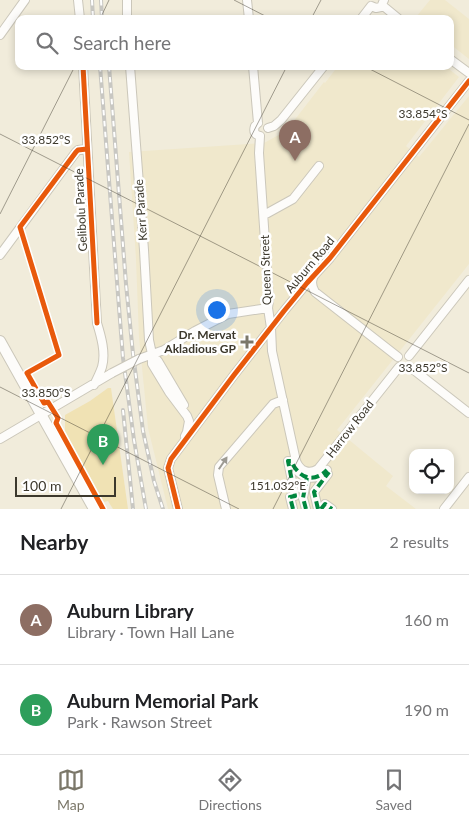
<!DOCTYPE html>
<html lang="en">
<head>
<meta charset="utf-8">
<style>
	body { margin:0; font-family:Lato,sans-serif; background:#f6f6f6; color:#202124 }
	.controls { position:absolute; right:15px; bottom:15px; display:grid; overflow:hidden; border-radius:10px; box-shadow:0 2px 8px #0003 }
	.controls button { width:45px; height:45px; display:grid; place-items:center; padding:0; border:0; border-bottom:1px solid #e0e0e0; background:#fff; color:#202124; font:25px sans-serif }
	.scale { position:absolute; left:15px; bottom:12px; width:101px; box-sizing:border-box; padding-left:5px; border:2px solid #3c382c; border-top:0; font-size:14px; line-height:18px; white-space:nowrap; color:#3c382c; -webkit-text-stroke:4px #fff; paint-order:stroke }
	.you { position:absolute; left:216px; top:309px; width:18px; height:18px; margin:-12px; border:4px solid #fff; border-radius:50%; background:#1a73e8; box-shadow:0 0 0 8px #1a73e833 }
	.badge { display:grid; place-items:center; width:32px; height:32px; border-radius:50%; background:#7b7769; color:#fff; font-size:16px; font-weight:700 }
	.pin { position:absolute; translate:-50% -41px; filter:drop-shadow(0 1px 2px #0008) }
	.pin::after { content:''; position:absolute; top:26px; width:18px; height:15px; background:inherit; clip-path:polygon(0 0,100% 0,50% 100%) }
	.list { margin:0; padding:0; list-style:none }
	h2 { display:flex; justify-content:space-between; align-items:center; height:65px; margin:0; padding:0 20px; font-size:21px }
	h2 small { font-size:16px; font-weight:400; color:#757577 }
	.list li { display:grid; grid-template-columns:32px 1fr auto; gap:15px; align-items:center; box-sizing:border-box; height:90px; padding:0 20px; border-top:1px solid #e0e0e0 }
	.list b { display:block; font-size:19px; white-space:nowrap }
	.list p { margin:0; font-size:16px; white-space:nowrap; color:#757577 }
	.list em { font-size:16px; font-style:normal; color:#757577 }
	.icon { flex:none; width:28px; height:28px; fill:none; stroke:currentColor; stroke-width:2; stroke-linecap:round; stroke-linejoin:round }
	.map { position:relative; flex:none; width:469px; height:509px; overflow:hidden }
	.search { position:absolute; background:#fff; box-shadow:0 2px 8px #0003; left:15px; right:15px; top:15px; height:55px; display:flex; align-items:center; gap:12px; box-sizing:border-box; padding:0 18px; border-radius:10px; color:#757577; font-size:19px }
	.sheet { height:245px; background:#fff }
	nav { display:flex; justify-content:space-around; align-items:center; box-sizing:border-box; height:70px; border-top:1px solid #e0e0e0; background:#fff; font-size:14px; color:#757577 }
	nav a { display:grid; justify-items:center; gap:2px }
	nav .on { color:#7b7769 }
	.map>svg:first-child { display:block }
	.built { fill:#f0e8cc }
	.green { fill:#f0e2b4 }
	.lines { fill:none; stroke-linecap:round; stroke-linejoin:round }
	.minor-casing { stroke:#cbc7ba; stroke-width:10 }
	.major-casing { stroke:#cbc7ba; stroke-width:12 }
	.minor { stroke:#fdfcfa; stroke-width:8 }
	.major { stroke:#fdfcfa; stroke-width:10 }
	.rail-casing { stroke:#c8c7c2; stroke-width:4 }
	.rail { stroke:#fff; stroke-width:2; stroke-dasharray:5.5; stroke-linecap:butt }
	.minor-bridge-casing { stroke:#cbc7ba; stroke-width:10; stroke-linecap:butt }
	.minor-bridge { stroke:#fdfcfa; stroke-width:8 }
	.quiet { stroke:#00873e; stroke-width:4; stroke-dasharray:8 4; stroke-linecap:butt }
	.cycleway-casing { stroke:#fff; stroke-width:8 }
	.cycleway { stroke:#e8590c; stroke-width:5 }
	.oneway { fill:#9c9a93 }
	.ticks { fill:none; stroke:#3c382c; stroke-width:1; stroke-opacity:0.45 }
	.poi-dot { fill:#7b7769; stroke:#fff; stroke-width:2 }
	.labels { text-anchor:middle; stroke-width:5; stroke-linejoin:round; paint-order:stroke }
	.street-label { font-size:12px; fill:#3c382c; stroke:#fff }
	.poi-label { font-size:12px; font-weight:bold; fill:#3c382c; stroke:#fff; text-anchor:end }
	.ticks-label { font-size:12px; text-anchor:middle; fill:#3c382c; stroke:#fff; stroke-width:5; stroke-linejoin:round; paint-order:stroke }
</style>
</head>
<body>
<div class="map">
<svg width="469" height="509" viewBox="0 0 469 509">
	<rect width="100%" height="100%" fill="#f1ecdb"/>
	<path class="built" d="M430,0H445L469,19V59L450,44V19H417L416,17Z
		M338,66H445L459,77L406,146L419,157L469,96V264L337,430L393,476L386,486L416,509H168L148,428L139,337L136,259L129,152L264,143L286,131L324,82L325,83Z"/>
	<path class="green" d="M108,388H111L128,509H113L108,501L104,502L65,431V415L90,401Z"/>
	<g class="lines">
		<defs>
			<path id="minor" d="M78,0L80,19
				M247,0L249,19
				M382,5L399,19
				M371,6L376,8L381,7L384,0
				M127,19V0
				M361,19L371,6
				M0,35L25,0
				M450,59L469,73
				M83,66L97,323C101,336 106,353 102,367C100,373 97,379 94,385
				M130,66L144,250L149,340L152,354V364L169,392L187,416L189,421L187,432L185,436
				M253,66L258,123
				M258,123L255,126C253,132 255,135 260,136
				M268,128L274,126L281,120L324,66
				M260,136L259,153L269,300L268,308L271,328L272,351L296,461C300,471 309,475 318,469L399,367
				M264,215L293,199L319,166
				M0,255L76,152L78,150L87,149
				M313,278C311,283 312,287 315,292L398,357
				M152,354L158,361L184,405
				M409,356L469,280
				M139,359L164,350L195,331L228,314L268,308
				M410,367L469,413
				M0,439L112,373
				M178,509L168,468L171,459L234,375L284,311L307,283L330,258L469,81
				M226,509L218,475L219,467L273,404L283,400
				M293,509L290,497L295,496L288,461H291C299,478 313,484 327,470
				M306,509L303,498L307,477
				M318,509L314,492L328,474
				M321,509L325,504L332,509
				M444,509L469,477"/>
			<path id="major" d="M0,341L94,509"/>
		</defs>
		<use href="#minor" class="minor-casing"/>
		<use href="#major" class="major-casing"/>
		<use href="#minor" class="minor"/>
		<use href="#major" class="major"/>
		<defs>
			<path id="rail" d="M92,0L93,19
				M101,0L102,19
				M100,66L123,358L134,440L146,509
				M109,66L126,284L133,354L143,431L154,481L163,509
				M123,410L133,509"/>
		</defs>
		<use href="#rail" class="rail-casing"/>
		<use href="#rail" class="rail"/>
		<defs>
			<path id="minor-bridge" d="M112,373L139,359"/>
		</defs>
		<use href="#minor-bridge" class="minor-bridge-casing"/>
		<use href="#minor-bridge" class="minor-bridge"/>
		<path class="quiet" d="M293,509L290,497L295,496L288,461H291C299,478 313,484 327,470
			M306,509L303,498L307,477
			M318,509L314,492L329,472
			M321,509L325,504L332,509"/>
		<defs>
			<path id="cycleway" d="M83,66L97,323
				M87,149L78,150L76,152L20,227L59,355L27,373L44,403L48,402L58,418L56,423L103,509
				M178,509L168,468L171,459L234,375L284,311L307,283L330,258L469,81"/>
		</defs>
		<use href="#cycleway" class="cycleway-casing"/>
		<use href="#cycleway" class="cycleway"/>
	</g>
	<defs><path id="oneway-solid" d="M-6-.8H1V-3.2L6.5 0L1 3.2V.8H-6Z" transform="scale(1.25)"/></defs>
	<use class="oneway" href="#oneway-solid" transform="translate(223 463) rotate(-56)"/>
	<path class="ticks" d="M234,0L271,19M100,19L109,0M311,19L321,0M364,66L469,120M0,134L469,373M0,214L75,66M0,387L239,509M61,509L287,66M273,509L469,124"/>
	<path class="poi-dot" d="M244.5 334.5h5v5h5v5h-5v5h-5v-5h-5v-5h5z"/>
	<g class="labels">
		<g class="street-label">
			<text transform="translate(81 210) rotate(-93)" y="4">Gelibolu Parade</text>
			<text transform="translate(141 210) rotate(-94)" y="4">Kerr Parade</text>
			<text transform="translate(310 265) rotate(-50)" y="4">Auburn Road</text>
			<text transform="translate(266 270) rotate(-92)" y="4">Queen Street</text>
			<text transform="translate(350 429) rotate(-52)" y="4">Harrow Road</text>
		</g>
		<g class="poi-label">
			<text x="236" y="339">Dr. Mervat<tspan x="236" dy="14">Akladious GP</tspan></text>
		</g>
	</g>
	<g class="ticks-label">
		<text x="423" y="118">33.854°S</text>
		<text x="46" y="144">33.852°S</text>
		<text x="423" y="372">33.852°S</text>
		<text x="46" y="397">33.850°S</text>
		<text x="278" y="490">151.032°E</text>
	</g>
</svg>
<div class="controls">
<button><svg class="icon" aria-label="locate" viewBox="0 0 24 24"><circle cx="12" cy="12" r="6"/><path d="M12 2v4M12 18v4M2 12h4M18 12h4"/></svg></button>
</div>
<div class="scale">100 m</div>
<div class="you"></div>
<div class="pin badge" style="left:295px;top:161px;background:#8d6e63">A</div>
<div class="pin badge" style="left:103px;top:465px;background:#2e9e5b">B</div>
<div class="search"><svg class="icon" aria-label="search" viewBox="0 0 24 24"><circle cx="10" cy="10" r="6"/><path d="M15 15l6 6"/></svg>Search here</div>
</div>
<section class="sheet">
<h2>Nearby<small>2 results</small></h2>
<ul class="list">
<li><span class="badge" style="background:#8d6e63">A</span><div><b>Auburn Library</b><p>Library · Town Hall Lane</p></div><em>160 m</em></li>
<li><span class="badge" style="background:#2e9e5b">B</span><div><b>Auburn Memorial Park</b><p>Park · Rawson Street</p></div><em>190 m</em></li>
</ul>
</section>
<nav>
<a class="on"><svg class="icon" aria-label="map" viewBox="0 0 24 24"><path d="M3 6l6-2 6 2 6-2v14l-6 2-6-2-6 2zM9 4v14M15 6v14"/></svg>Map</a>
<a><svg class="icon" aria-label="directions" viewBox="0 0 24 24"><path d="M12 3l9 9-9 9-9-9zM9 14v-3h6M13 9l2 2-2 2"/></svg>Directions</a>
<a><svg class="icon" aria-label="saved" viewBox="0 0 24 24"><path d="M7 4h10v16l-5-4-5 4z"/></svg>Saved</a>
</nav>
</body>
</html>
